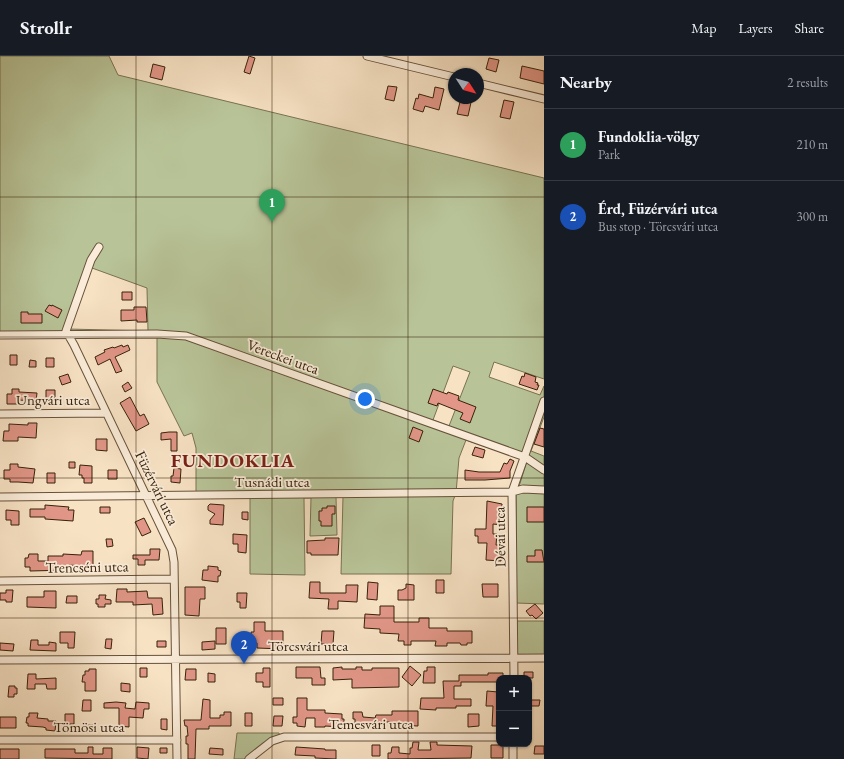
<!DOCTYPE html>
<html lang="en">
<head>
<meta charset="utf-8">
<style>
	body { margin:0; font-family:"EB Garamond",serif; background:#20242c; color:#f1f3f6 }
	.controls { position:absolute; right:12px; bottom:12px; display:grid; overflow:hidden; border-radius:8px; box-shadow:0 1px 3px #0004 }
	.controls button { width:36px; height:36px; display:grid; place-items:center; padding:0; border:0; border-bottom:1px solid #363941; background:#171b24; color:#f1f3f6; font:20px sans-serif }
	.compass { position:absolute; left:448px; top:12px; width:36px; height:36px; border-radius:50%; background:#171b24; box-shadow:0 1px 3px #0004; rotate:126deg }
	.you { position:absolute; left:365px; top:343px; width:14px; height:14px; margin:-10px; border:3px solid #fff; border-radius:50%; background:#1a73e8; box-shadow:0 0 0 6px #1a73e833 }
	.badge { display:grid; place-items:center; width:26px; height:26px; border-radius:50%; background:#c59692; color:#fff; font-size:13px; font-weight:700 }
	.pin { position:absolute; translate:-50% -33px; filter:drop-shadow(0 1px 2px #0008) }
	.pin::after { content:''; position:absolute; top:21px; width:14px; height:12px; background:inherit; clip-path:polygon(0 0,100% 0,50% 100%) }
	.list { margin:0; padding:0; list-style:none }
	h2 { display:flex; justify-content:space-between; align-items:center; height:52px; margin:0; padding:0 16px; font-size:17px }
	h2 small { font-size:13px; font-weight:400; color:#9ea1a6 }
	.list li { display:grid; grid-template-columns:26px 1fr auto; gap:12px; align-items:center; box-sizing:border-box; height:72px; padding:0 16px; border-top:1px solid #363941 }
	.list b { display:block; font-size:15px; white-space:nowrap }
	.list p { margin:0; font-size:13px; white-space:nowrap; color:#9ea1a6 }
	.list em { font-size:13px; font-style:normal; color:#9ea1a6 }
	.map { position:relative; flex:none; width:544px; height:703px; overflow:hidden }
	header { display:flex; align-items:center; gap:24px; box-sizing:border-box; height:56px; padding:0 20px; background:#171b24; border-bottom:1px solid #363941 }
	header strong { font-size:19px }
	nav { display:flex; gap:22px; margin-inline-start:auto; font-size:14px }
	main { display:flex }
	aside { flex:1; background:#171b24 }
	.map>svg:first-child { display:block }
	.green { fill:#b8c498; stroke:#787252; fill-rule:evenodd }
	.building { fill:#e19687; stroke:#37210b }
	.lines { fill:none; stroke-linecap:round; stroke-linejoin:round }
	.minor-casing { stroke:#675139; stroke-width:9 }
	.minor { stroke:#faecd9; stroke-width:7 }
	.grid { fill:none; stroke:#37210b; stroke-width:1; stroke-opacity:0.55 }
	.labels { text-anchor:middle; stroke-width:3.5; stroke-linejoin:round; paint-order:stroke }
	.street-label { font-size:15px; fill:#37210b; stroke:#faecd9 }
	.district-label { font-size:19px; font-weight:bold; letter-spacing:1px; fill:#7a1f14; stroke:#faecd9 }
</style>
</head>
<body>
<header>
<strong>Strollr</strong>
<nav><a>Map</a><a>Layers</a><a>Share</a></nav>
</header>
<main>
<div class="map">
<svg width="544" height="703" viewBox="0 0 544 703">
	<rect width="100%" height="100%" fill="#f7e2c4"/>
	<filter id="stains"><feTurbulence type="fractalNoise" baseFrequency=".005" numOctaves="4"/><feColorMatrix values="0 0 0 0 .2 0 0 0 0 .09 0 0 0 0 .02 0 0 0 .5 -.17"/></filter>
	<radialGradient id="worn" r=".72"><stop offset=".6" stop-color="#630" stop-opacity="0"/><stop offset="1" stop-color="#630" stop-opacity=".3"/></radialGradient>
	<path class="green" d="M0,0H109L118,19L544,122V323L494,306L489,321L540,339L544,330V361L531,395L544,400V548L516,547V440L527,405L466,384L459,402L456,437L453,445L451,518H341L343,441H336L337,479L310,480L311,442H304L305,519L250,518V438H196V392L192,377L184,380L157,326V280L81,282L72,277H0ZM92,212L147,232L148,275L68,273ZM453,310L470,316L449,370L433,364Z
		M517,565H544V601L516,600Z
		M237,677H279L280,680L263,688L244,703H234Z"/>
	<path class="building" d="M249,0L255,2L250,18L244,16Z
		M489,2L499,4L496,16L486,13Z
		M153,8L165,11L162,24L150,21Z
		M522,10L544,15V28L520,22Z
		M388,30L397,31L394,45L385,43Z
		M435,31L444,33L439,54L425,50L423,56L413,53L416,42L418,43L419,38L433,42Z
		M461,42H472L468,60L457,58Z
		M504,44L514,46L510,63L500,61Z
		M122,236H132V244H122Z
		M49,249L52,250V249L62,254L58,262L45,255Z
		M134,251H146L147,266H137V264L121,265V254H134Z
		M21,256H28V258H42V267H21Z
		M122,289L123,291L128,289L130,294L115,301L122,315L116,317L110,303L98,309L95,301L105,296L104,294L113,291L114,292Z
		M10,299H17V309H10Z
		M46,302H54V311H46Z
		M30,304L36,305V311H29Z
		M525,317L536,321L535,326L538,327L537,329H539L537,334L519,328L522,320L524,321Z
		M68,318L71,326L62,329L59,321Z
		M128,326L132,332L125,336L122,330Z
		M12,333H19V336L37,337L36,345L19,344V348H7V338H12Z
		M433,333L447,338L448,336L459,340L458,344L476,351L470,367L460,363L463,357L438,347L437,350L428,347Z
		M46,334H55V347H46Z
		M130,341L140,360L144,358L149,368L136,375L120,347Z
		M28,367H37L36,382L18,381V385H3L4,375H9V368L28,369Z
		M413,371L423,375L419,386L409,382Z
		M540,372L544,373V391L534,388Z
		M169,376H177V395H171V383L161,384V377Z
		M96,383H107V395L96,394Z
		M475,391L485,394L483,402L472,399Z
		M510,403L514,405L510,415V422L485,424H465V414L479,416H500L504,407L507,408Z
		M69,406H75V412H69Z
		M10,408H18V411L35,413L33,427L18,426H10V423H4V414H10Z
		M80,409L92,410V427H84V422H82V419H79Z
		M174,412L181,413L180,427L171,426V420H173Z
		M108,414H117V423H108Z
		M47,417H55V427H47Z
		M487,445L502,448V469L493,468V478H497L496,489H503V503H501V505L486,504L487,487H478V480H475V473H486Z
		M210,448L224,449L223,469L210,468V464L215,458L208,454V450Z
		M45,449L69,451L68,454H74L73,465L45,463V461H30V453H45Z
		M327,450H335V458H332V470H321V465H319V455H322V452H327Z
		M100,451H110V457H100Z
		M527,451H544V466H527Z
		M6,454L19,455V469H11V464H6Z
		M242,456H248V464L242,463Z
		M144,462L151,476L142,480L135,466Z
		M233,478L247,479L246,497L238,496V488H233Z
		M325,482H339L338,499H311V497H307V485L325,484Z
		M106,483H112L113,490L107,491Z
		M150,493H160L159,504H145V509H138V503H133V499H150Z
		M535,494H542L544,506H527V500H535Z
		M82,495H93V513L81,512V510L69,509V514L30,515V511H25V502H28L29,498H38V505H48V500H63V498L81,499Z
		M208,510L218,511V514L221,515L220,520H218V526L202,524L203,514H208Z
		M436,524H444V537H436Z
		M310,526H320V537H346V529H358L357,546L338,545V553H328L329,543L309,542Z
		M368,526L378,527L377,544L367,543Z
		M406,528L414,529V544H398V534H402L406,532Z
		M482,528H498V541H483Z
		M185,531H205V543H200L199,560L185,559Z
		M117,533H127V536L147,535L148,542H162L163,558L153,559L152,548L133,549V546H116Z
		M6,534H13L12,546H6V544H0V537H6Z
		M44,535H56V552L27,551V541H44Z
		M237,537H247L246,552H240V546H237Z
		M99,539H106L105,543L111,544V548H105V551H98V548H96V543H99Z
		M67,540H77V547H66Z
		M535,548L543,557L536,563L532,559L530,560L526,555Z
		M380,550H394V566H419V562H429V572H447V575H472V587H467V589H461L460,587H447V590H435L436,585H411V589H404V585H398L399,578L380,577V573L364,572L365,558L380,559Z
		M254,566H265V575H283V593L257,592V587H252L251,576H254Z
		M216,572H226V588H216Z
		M322,575H334L333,588H321Z
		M60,576H75L74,592H68V587H60Z
		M106,583H112L111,593L105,592Z
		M239,583H246V594H239Z
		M31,584H38V589H49V586L56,587V595L30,594Z
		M157,585H166V591H157Z
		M215,585V593L202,594V586Z
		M0,587L14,588L13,595L0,594Z
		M410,610L421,619L412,630L402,621Z
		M296,611H320L321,622H325V629H312V622H296Z
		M342,611V613H356V611H362V614H372V612H399V631L352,632V623L333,624V612Z
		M427,611H435V627H423L424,615H427Z
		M140,612H147V621H140Z
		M263,612H270V631H263V626H256V617H263Z
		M89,613H96V635H85V626H82L83,619H85V615H89Z
		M186,613H196V624H185Z
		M524,616H533V622H524Z
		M208,617L215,618V626H208Z
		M488,617H503V622H499V626H461V630H454V643H471V650H456V652H436V654L420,653L421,642H444L443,625H459V619H488Z
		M28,618H36V623L56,622V633H47L46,628H35V633H27Z
		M121,627L130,628V636L121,635Z
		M9,630H15V632H17V638H14V641H8Z
		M487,635L498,636V660H499V670H492L493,650H486Z
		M273,642H283V649H273Z
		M297,642H307V654H325V657L342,658V663H344V671L325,670V671H315V662H306L305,671L297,670V667H293V661H297Z
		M203,643L210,644V662H220V659H224V656H231V670H209V673H196L195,703H188V688H186V680H188L187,670H185L184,664H201Z
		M83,644H91V655H82Z
		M529,644H540L539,650H529Z
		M116,646L126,647L125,652L135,653L136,646L149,647V653H144L143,662L129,661V671L119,670V652H104V647Z
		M392,655H418V670L392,669V666H380V671H358V668H355V663H353V656H362L363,661L375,662L376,659H392Z
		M29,657H38L37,662L48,663V665H56L55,675L46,674V672L43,671L28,670V667H26L27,661H29Z
		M245,657H252V670H245Z
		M65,658H74V668H65Z
		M468,658H479V670L468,671Z
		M274,660H283L282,670H273Z
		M0,661H16V672H0Z
		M161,663H167V674L161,673Z
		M86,669H94V676H86Z
		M413,686H419L418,694H431L430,686H437V689L472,690L471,702L388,703V697H391L392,691H399V697L410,698V692H412Z
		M372,689H380V700H372Z
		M491,689H503V702H491Z
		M535,690H544V698H534Z
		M88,691H93V698H103V692H112V703L45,702V693H75V697H88Z
		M137,691L149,692L148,703L137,702Z
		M296,691L325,693V694H336V703L315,702V700L295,699Z
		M160,692H167V697H160Z
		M210,692L223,693V699L209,698Z
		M0,693H19V703H0Z"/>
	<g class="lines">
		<defs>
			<path id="minor" d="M367,0L454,21
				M478,27L544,43
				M99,191L91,204L66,275L74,289L172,494L174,506L177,703
				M0,279L157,278L186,280L525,401L544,414
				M0,358L106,357
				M0,441L512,436L523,433L544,434
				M0,525L174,523
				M0,604L544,602
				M514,622L512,436L544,345
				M0,684H177
				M249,703L272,685L284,681H499
				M513,703V688"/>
		</defs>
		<use href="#minor" class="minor-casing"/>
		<use href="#minor" class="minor"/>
	</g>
	<path class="grid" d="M136,0V703M272,0V703M408,0V703M0,141H544M0,281H544M0,422H544M0,562H544"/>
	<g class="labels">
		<g class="street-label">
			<text transform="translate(283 301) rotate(20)" y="5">Vereckei utca</text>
			<text x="53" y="349">Ungvári utca</text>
			<text x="272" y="431">Tusnádi utca</text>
			<text transform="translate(157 432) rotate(64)" y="5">Füzérvári utca</text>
			<text transform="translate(500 481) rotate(-91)" y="5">Dévai utca</text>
			<text transform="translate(87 511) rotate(-1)" y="5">Trencséni utca</text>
			<text x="308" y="595">Törcsvári utca</text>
			<text x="371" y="673">Temesvári utca</text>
			<text x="89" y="676">Tömösi utca</text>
		</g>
		<g class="district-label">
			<text x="233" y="411">FUNDOKLIA</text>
		</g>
	</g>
	<rect width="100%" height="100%" filter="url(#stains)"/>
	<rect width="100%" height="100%" fill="url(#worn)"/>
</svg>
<div class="controls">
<button>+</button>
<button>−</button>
</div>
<svg class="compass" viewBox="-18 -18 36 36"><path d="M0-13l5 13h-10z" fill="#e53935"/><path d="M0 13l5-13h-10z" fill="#9ea1a6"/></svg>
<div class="you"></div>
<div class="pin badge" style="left:272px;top:166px;background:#2e9e5b">1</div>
<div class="pin badge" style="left:244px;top:608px;background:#1a4fb4">2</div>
</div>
<aside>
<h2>Nearby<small>2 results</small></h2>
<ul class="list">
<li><span class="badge" style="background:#2e9e5b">1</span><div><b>Fundoklia-völgy</b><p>Park</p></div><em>210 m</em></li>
<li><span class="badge" style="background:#1a4fb4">2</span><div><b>Érd, Füzérvári utca</b><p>Bus stop · Törcsvári utca</p></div><em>300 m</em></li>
</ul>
</aside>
</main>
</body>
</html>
